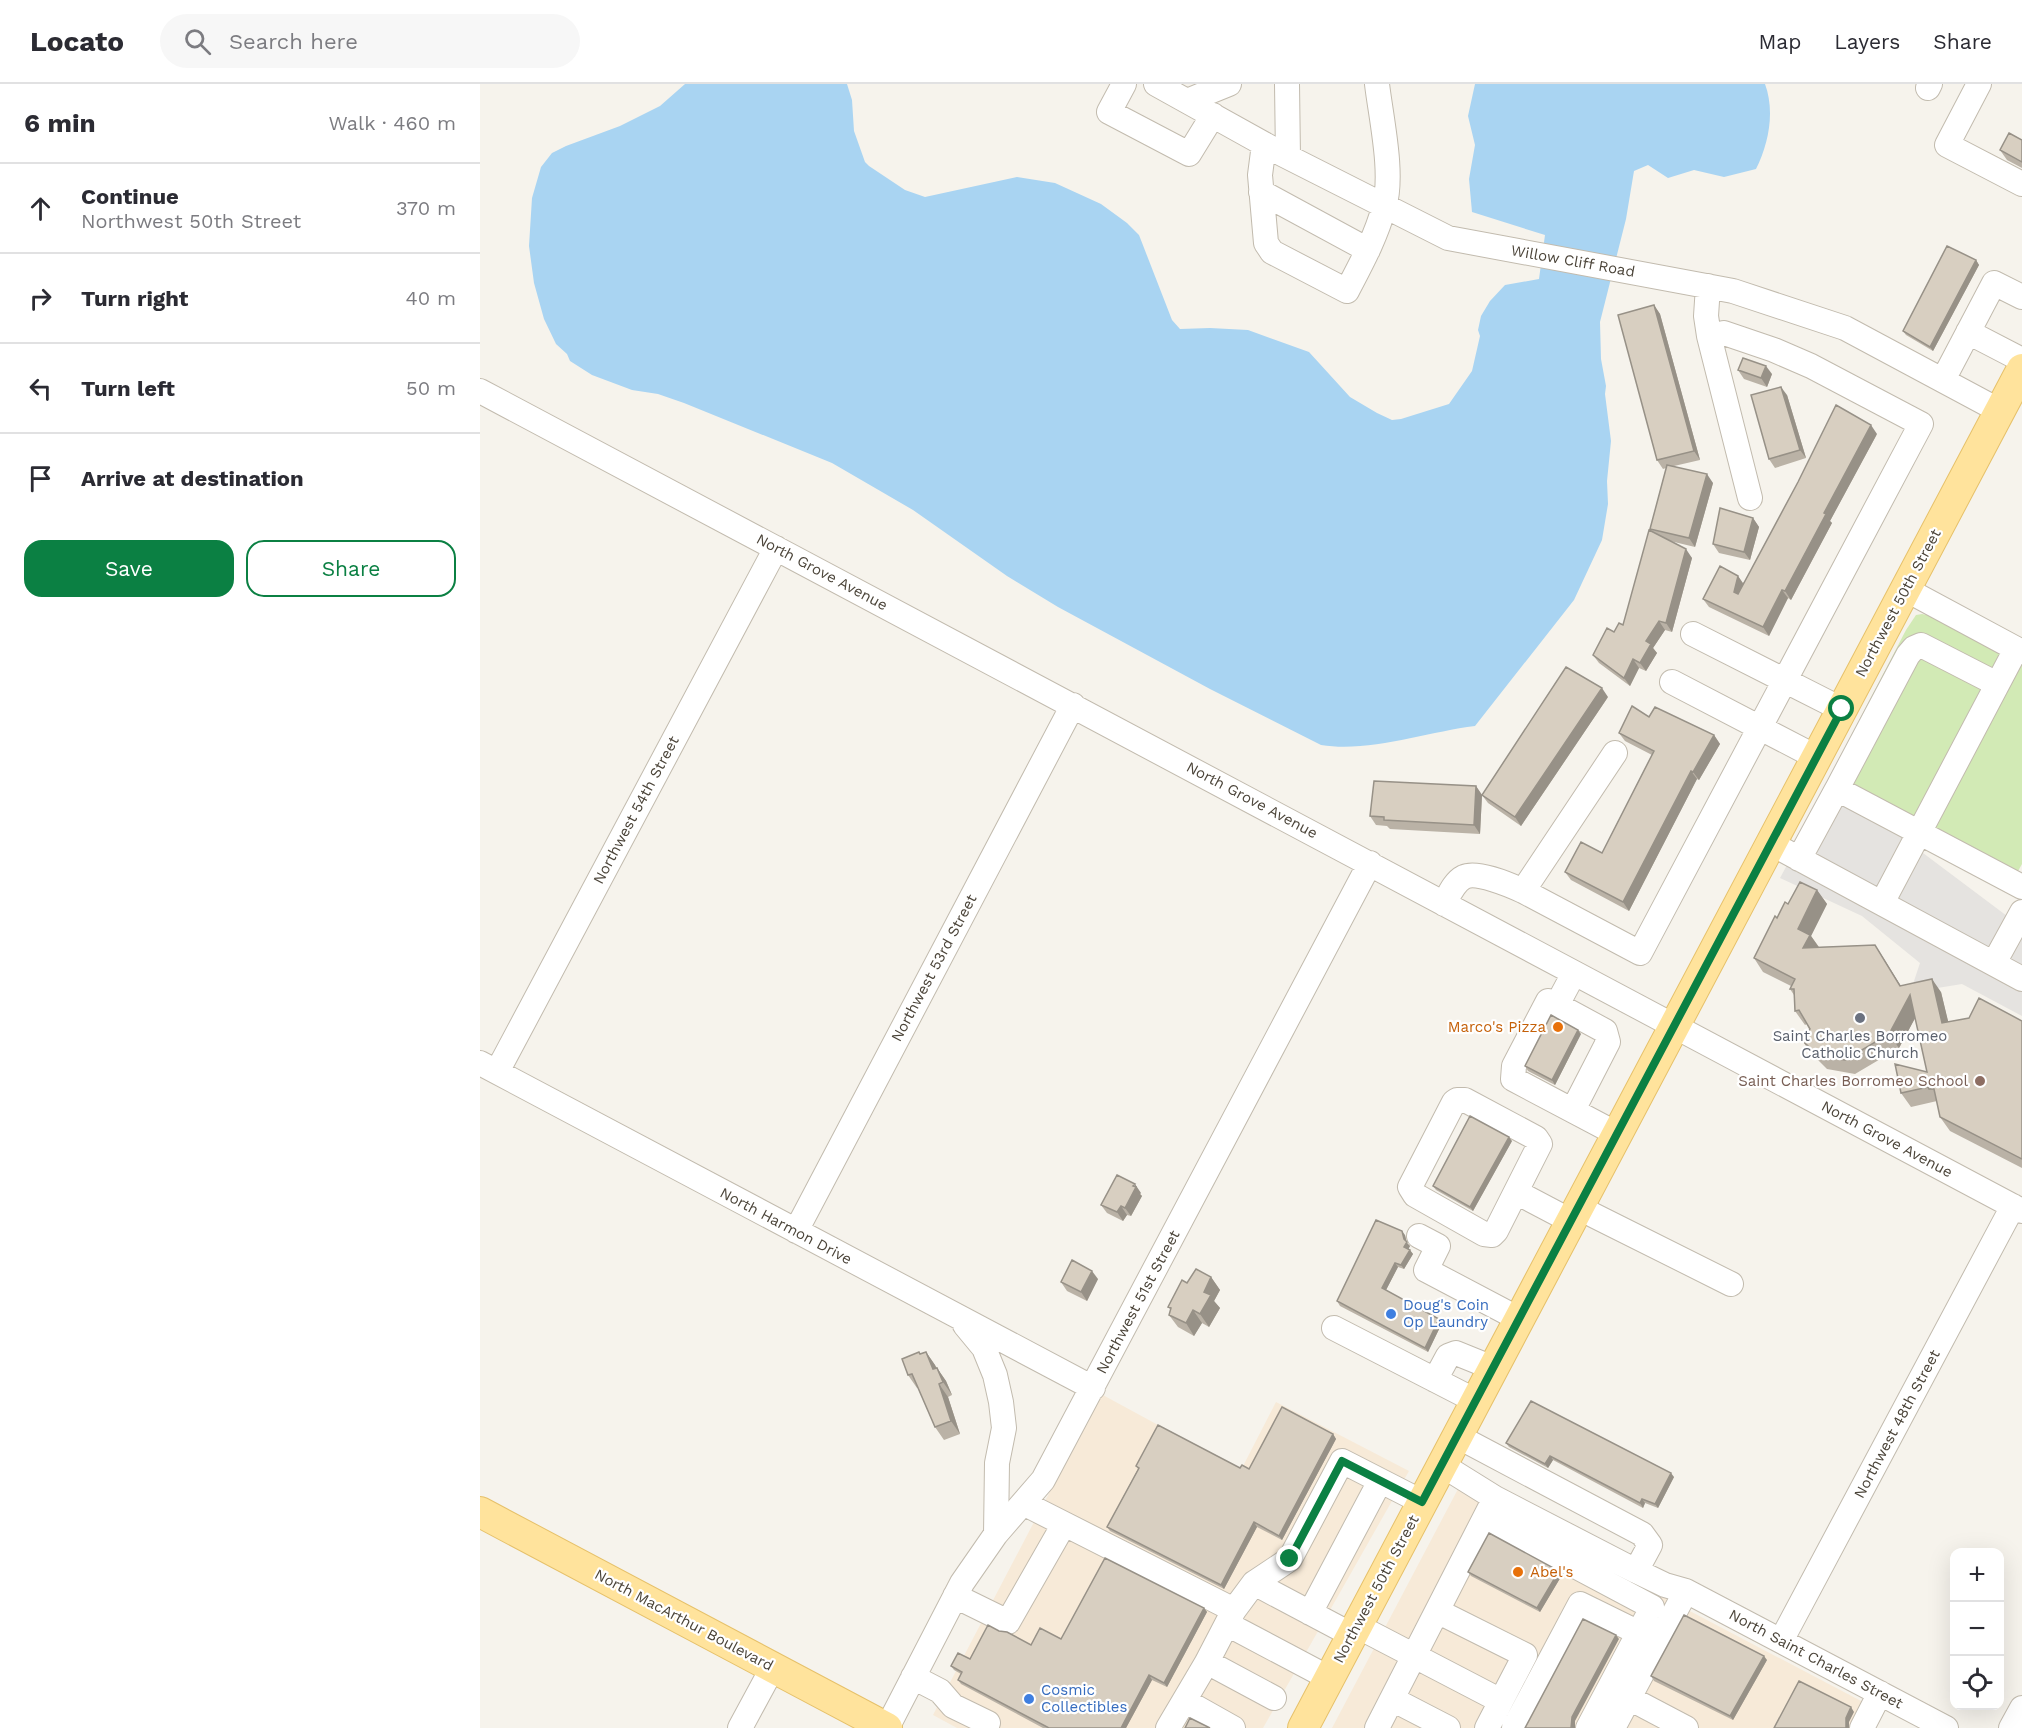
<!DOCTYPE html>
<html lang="en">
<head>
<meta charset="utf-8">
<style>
	body { margin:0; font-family:"Work Sans",sans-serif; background:#f7f7f7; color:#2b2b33 }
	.controls { position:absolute; right:18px; bottom:18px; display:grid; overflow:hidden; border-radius:12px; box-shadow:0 6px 24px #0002 }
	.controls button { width:54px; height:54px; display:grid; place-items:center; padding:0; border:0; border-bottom:2px solid #e1e1e2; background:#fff; color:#2b2b33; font:30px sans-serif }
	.stop { position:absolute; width:18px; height:18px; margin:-14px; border:4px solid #0b8043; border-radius:50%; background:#fff }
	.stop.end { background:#0b8043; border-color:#fff; box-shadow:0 2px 6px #0008 }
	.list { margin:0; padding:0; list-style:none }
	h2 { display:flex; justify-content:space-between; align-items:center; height:78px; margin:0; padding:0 24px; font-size:26px }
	h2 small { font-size:20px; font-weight:400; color:#7c7c81 }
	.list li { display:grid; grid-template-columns:39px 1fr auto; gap:18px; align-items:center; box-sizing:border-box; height:90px; padding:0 24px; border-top:2px solid #e1e1e2 }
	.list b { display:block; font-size:22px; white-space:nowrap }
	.list p { margin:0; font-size:20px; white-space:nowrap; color:#7c7c81 }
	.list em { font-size:20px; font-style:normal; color:#7c7c81 }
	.actions { display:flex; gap:12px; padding:18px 24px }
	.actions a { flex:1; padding:14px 0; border:2px solid #0b8043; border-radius:18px; text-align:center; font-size:21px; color:#0b8043 }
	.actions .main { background:#0b8043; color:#fff }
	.icon { flex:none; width:33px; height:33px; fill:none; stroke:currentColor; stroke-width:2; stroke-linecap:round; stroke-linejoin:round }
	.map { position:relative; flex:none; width:1542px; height:1644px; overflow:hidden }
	header { display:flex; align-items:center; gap:36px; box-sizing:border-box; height:84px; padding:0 30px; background:#fff; border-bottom:2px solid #e1e1e2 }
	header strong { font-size:28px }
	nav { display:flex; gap:33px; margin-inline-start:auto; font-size:21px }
	.search { width:420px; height:54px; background:#f7f7f7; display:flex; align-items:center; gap:15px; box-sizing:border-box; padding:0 21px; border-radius:33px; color:#7c7c81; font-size:22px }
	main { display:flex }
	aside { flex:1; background:#fff }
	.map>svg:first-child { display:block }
	.commercial { fill:#f7ead8 }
	.green { fill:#d2eab5 }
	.parking { fill:#e5e3e0 }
	.water { fill:#a9d4f2 }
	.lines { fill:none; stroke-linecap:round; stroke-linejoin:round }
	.minor-casing { stroke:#c2bbae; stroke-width:26 }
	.major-casing { stroke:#e6c16a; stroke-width:32 }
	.minor { stroke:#fff; stroke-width:24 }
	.major { stroke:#ffe39c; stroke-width:30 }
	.wall { fill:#bab2a6 }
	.shaded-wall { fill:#979187 }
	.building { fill:#d8cfc1; stroke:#979187; stroke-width:1.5 }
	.route { stroke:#0b8043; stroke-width:8 }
	.worship-dot { fill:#6b7280; stroke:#fff; stroke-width:2 }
	.food-dot { fill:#e8710a; stroke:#fff; stroke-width:2 }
	.education-dot { fill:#8d6e63; stroke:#fff; stroke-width:2 }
	.shop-dot { fill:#3f7fe0; stroke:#fff; stroke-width:2 }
	.labels { text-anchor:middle; stroke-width:4.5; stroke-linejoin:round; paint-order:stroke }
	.street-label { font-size:15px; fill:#4b4439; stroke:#fff }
	.food-label { font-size:15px; fill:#c56008; stroke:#fff; text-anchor:end }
	.worship-label { font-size:15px; fill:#5b616d; stroke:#fff }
	.education-label { font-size:15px; fill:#785e54; stroke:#fff; text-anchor:end }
	.shop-label { font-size:15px; fill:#366cbe; stroke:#fff; text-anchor:start }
</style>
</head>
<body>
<header>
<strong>Locato</strong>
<div class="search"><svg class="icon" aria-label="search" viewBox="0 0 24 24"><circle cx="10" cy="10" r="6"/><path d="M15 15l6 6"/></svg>Search here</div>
<nav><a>Map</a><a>Layers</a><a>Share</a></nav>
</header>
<main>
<aside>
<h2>6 min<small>Walk · 460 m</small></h2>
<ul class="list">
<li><svg class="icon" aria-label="ahead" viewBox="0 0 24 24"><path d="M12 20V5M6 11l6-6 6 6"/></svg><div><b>Continue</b><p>Northwest 50th Street</p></div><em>370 m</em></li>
<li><svg class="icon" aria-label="right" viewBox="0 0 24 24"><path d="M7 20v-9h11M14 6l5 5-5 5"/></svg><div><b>Turn right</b></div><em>40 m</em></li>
<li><svg class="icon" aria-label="left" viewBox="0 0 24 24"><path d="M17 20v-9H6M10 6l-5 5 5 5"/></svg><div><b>Turn left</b></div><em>50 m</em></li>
<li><svg class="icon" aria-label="arrive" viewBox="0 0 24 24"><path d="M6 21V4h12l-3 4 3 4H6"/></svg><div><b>Arrive at destination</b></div></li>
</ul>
<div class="actions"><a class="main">Save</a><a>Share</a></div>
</aside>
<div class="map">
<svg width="1542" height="1644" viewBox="0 0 1542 1644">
	<rect width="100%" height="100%" fill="#f6f3ec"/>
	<path class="commercial" d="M621,1310L761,1386L796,1318L929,1387L783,1644H477L453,1631Z
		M978,1405L1400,1627L1391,1644H852Z"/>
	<path class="green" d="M1442,530L1451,532L1542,581V780L1527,807L1357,688V679L1426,546L1436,531Z"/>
	<path class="parking" d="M1351,700L1527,832L1542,839V932L1482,900L1439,907L1432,903L1440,879L1382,832L1300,794Z"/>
	<path class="water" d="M205,0H367L372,16L374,47L385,78L389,82L425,106L445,113L537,93L575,99L621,120L647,139L659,151L692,236L700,245L730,244L768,246L829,268L870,313L897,329L912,336L921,335L969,320L992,287L1000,252L998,246L1001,232L1010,217L1025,201L1059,195L1065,151L992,128L989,95L995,61L988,32L995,0H1285C1295,27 1289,59 1276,85L1244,93L1214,86L1188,94L1168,81L1154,87L1146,135L1120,238L1121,275L1126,302L1125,310L1131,357L1127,397L1128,420L1122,456L1094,516L995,642C946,648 889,669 841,661L730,605L578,523L527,492L433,426L352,379L204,319L178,310L152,306L112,291L90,277L87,270L76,260L64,235L54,199L49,162L52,114L61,83L72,69L86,62L140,42L180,22Z"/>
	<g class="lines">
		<defs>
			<path id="minor" d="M644,0L629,28L709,70L733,31
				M676,0L802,70L968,154L1253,207L1365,244L1520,327
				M807,0L808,73
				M1499,0L1467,61L1542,100
				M1448,4L1450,0
				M707,17L749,0
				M784,60L780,91L786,159L792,168L867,207C881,180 896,153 904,123C914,91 901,34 897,0
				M781,108L888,166
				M1488,248L1542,276
				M1229,252L1270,414
				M1463,296L1514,199L1542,213
				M0,307L1542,1127
				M1425,505L1542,568
				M1213,550L1361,625
				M1192,598L1336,673
				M1357,705L1428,571L1434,564L1441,561L1517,600
				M1305,767L1542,895
				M1319,775L1357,705L1542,803
				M1043,807L1160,869L1441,340L1331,282L1294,266L1244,249L1229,252L1226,232L1228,202
				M1402,819L1536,565
				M964,820C969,811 974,798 984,793C997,787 1030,801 1043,807L1135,669
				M1514,879L1542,828
				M1094,889L1077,921L1068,917L1034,982L1033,995L1137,1050
				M1077,921L1125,947L1128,958L1093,1026
				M0,979L613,1304
				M17,988L296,464
				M977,1016H985L1056,1054L1060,1060L1016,1147L1012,1151L1004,1150L935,1111L930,1103L974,1018Z
				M1036,1108L1091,1137
				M1099,1122L1113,1131L1251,1200
				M316,1147L593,621
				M939,1152L958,1162L946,1186L1039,1235
				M485,1241L504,1264L515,1291L521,1318L524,1344L517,1379L516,1450
				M854,1244L996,1317
				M955,1296L968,1272L976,1269L1013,1284
				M977,1352L1162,1450L1170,1461L1156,1487
				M962,1381L1015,1414L1156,1487L1185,1501L1206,1507L1466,1644
				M543,1419L754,1526
				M1005,1434L1172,1523
				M774,1499L872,1551
				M475,1512L528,1538L584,1440
				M957,1527L1045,1571L1007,1644
				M830,1529L900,1397
				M747,1540L849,1594
				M877,1542L1021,1617
				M1301,1557L1533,1122
				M727,1578L794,1614
				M433,1593L460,1607L473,1622L508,1639
				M1149,1614L1206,1644
				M912,1615L968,1644
				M705,1617L753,1644
				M260,1644L293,1583
				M407,1644L482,1499L516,1450L563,1396L890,779
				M688,1644L727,1578L754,1526L774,1499L810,1475L862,1377L942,1418
				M897,1644L1015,1414
				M1034,1644L1100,1520L1159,1549
				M1108,1644L1166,1535
				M1133,1644L1206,1507
				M1382,1644L1400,1609
				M1531,1644L1542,1624"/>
			<path id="major" d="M0,1428L407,1644
				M823,1644L1542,285"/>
		</defs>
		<use href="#minor" class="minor-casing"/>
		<use href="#major" class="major-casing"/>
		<use href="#minor" class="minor"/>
		<use href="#major" class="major"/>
	</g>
	<path class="wall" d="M1542,56V84L1527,76L1520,66Z
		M1496,176L1499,181L1453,267L1426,251L1423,247Z
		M1174,221L1180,230L1220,376L1194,382L1233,399L1215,463L1190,457L1212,474L1192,548L1185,546L1173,564L1177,569L1166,587L1159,584L1150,602L1119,579L1113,571L1134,548L1143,541L1171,447L1170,445L1186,384L1183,385L1177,376Z
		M1258,286L1292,290L1287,303L1264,295Z
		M1307,311L1326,374L1295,384L1289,375Z
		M1397,350L1350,437L1352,439L1311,516L1308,514L1289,552L1229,523L1223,515L1258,492L1263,499Z
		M1273,434L1279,443L1270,476L1239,469L1233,460Z
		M1128,613L1041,742L1008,719L1002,711Z
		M1169,633L1234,651L1240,660L1219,696L1217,695L1149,827L1091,796L1085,788L1122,769L1172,671L1145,657L1139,649Z
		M996,702L1002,711L1000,750L910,745L907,742L896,741L890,732Z
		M1337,806L1347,820L1331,852L1339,863L1395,861L1421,902L1461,908L1468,938L1542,937V1084L1470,1047L1460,1033L1457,1017L1431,1023L1421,1009L1447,988L1435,934L1419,964L1375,990L1347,985L1331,969L1321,955L1330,945L1327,940L1325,941L1315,927L1314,911L1310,905L1311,902L1283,888L1274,874L1297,834L1308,820Z
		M1101,950L1075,1001L1048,987L1045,982Z
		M1032,1057L993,1127L956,1106L953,1102Z
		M661,1109L660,1110L662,1112L651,1132L647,1131L643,1137L627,1129L621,1121Z
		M925,1151L926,1158L930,1162L928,1165L933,1170L924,1185L918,1183L906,1206L962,1239L948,1268L860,1222L857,1217Z
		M731,1193L740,1206L734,1217L740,1224L729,1243L722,1239L714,1252L698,1243L689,1231L691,1226L688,1223L707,1199Z
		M618,1195L607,1217L587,1207L581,1198Z
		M446,1268L466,1297L472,1311L468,1313L480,1350L464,1356L455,1343L438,1304H437L428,1291L440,1270Z
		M853,1350L856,1355L802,1456L777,1443L744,1505L630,1447L627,1443L658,1385L656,1382L769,1385Z
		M1026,1359L1194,1393L1178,1424L1165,1419L1163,1424L1073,1376L1068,1384L1029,1363Z
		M988,1488L1082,1491L1060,1528L991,1492Z
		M724,1524L727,1528L687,1603L672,1596L646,1644H563L481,1600L478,1596L481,1590L474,1586L471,1582L490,1575L551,1561L581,1555Z
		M1287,1576L1253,1636L1174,1597L1171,1592Z"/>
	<path class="shaded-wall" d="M1496,176L1499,181L1453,267L1450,263Z
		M1174,221L1180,230L1220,376L1214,367Z
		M1286,282L1292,290L1287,303L1281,294Z
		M1301,303L1307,311L1326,374L1320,366Z
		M1391,341L1397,350L1350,437L1352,439L1311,516L1305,507L1344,429Z
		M1227,390L1233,399L1215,463L1209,454Z
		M1273,434L1279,443L1270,476L1264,468Z
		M1206,465L1212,474L1192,548L1186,539Z
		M1258,492L1264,501L1260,517L1254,508Z
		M1302,506L1308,514L1289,552L1283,543Z
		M1179,537L1185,546L1173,564L1177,569L1166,587L1160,579L1166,557Z
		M1153,575L1159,584L1150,602L1144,594Z
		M1122,604L1128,613L1041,742L1035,733Z
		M1234,651L1240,660L1219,696L1213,688Z
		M1211,687L1217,695L1149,827L1143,818Z
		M996,702L1002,711L1000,750L994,741Z
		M1337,806L1347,820L1331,852L1340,865L1323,864L1318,845Z
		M1395,861L1404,875L1428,914L1430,911L1440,925L1419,964L1409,950L1420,902Z
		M1452,895L1461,908L1472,953L1462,939Z
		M1098,946L1101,950L1075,1001L1072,996Z
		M1029,1053L1032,1057L993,1127L990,1123Z
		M655,1100L661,1109L660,1110L662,1112L651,1132L645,1124Z
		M641,1122L647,1131L643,1137L637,1128Z
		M922,1147L925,1151L927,1159L930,1162L927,1168L924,1163Z
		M930,1166L933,1170L924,1185L921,1181Z
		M915,1179L918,1183L905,1208L902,1204Z
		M612,1187L618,1195L607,1217L601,1208Z
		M731,1193L740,1206L734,1217L740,1224L729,1243L720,1230L724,1208Z
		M713,1226L722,1239L714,1252L706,1239Z
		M959,1235L962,1239L948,1268L945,1264Z
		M446,1268L455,1281L462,1298L453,1285Z
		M457,1284L466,1297L472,1311L463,1298Z
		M459,1300L468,1313L480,1350L471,1337Z
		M853,1350L856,1355L802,1456L799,1452Z
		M1070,1372L1073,1376L1068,1384L1065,1380Z
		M1191,1389L1194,1393L1178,1424L1175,1420Z
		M1162,1415L1165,1419L1163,1424L1160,1419Z
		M774,1438L777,1443L744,1505L741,1501Z
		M1079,1487L1082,1491L1060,1528L1057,1524Z
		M724,1524L727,1528L687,1603L684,1599Z
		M1136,1551L1139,1555L1095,1637V1644H1091L1092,1633Z
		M1284,1572L1287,1576L1253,1636L1250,1632Z
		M669,1591L672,1596L646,1644H641Z
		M1371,1623L1374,1628L1369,1638V1644H1366V1634Z"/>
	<path class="building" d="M1529,49L1542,56V78L1520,66Z
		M1467,162L1496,176L1450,263L1423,247Z
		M1174,221L1214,367L1177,376L1138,231Z
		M1263,274L1286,282L1281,294L1258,286Z
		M1301,303L1320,366L1289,375L1271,311Z
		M1356,321L1391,341L1344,429L1346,430L1305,507L1302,506L1283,543L1223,515L1240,482L1258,492L1254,508L1258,510L1318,398Z
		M1187,381L1227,390L1209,454L1170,445Z
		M1240,424L1273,434L1264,468L1233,460Z
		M1169,446L1206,465L1186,539L1179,537L1166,557L1171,560L1160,579L1153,575L1144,594L1113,571L1127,544L1134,548L1139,539L1143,541Z
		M1086,583L1122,604L1035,733L1002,711Z
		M1152,622L1169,633L1175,623L1234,651L1213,688L1211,687L1143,818L1085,788L1101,758L1122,769L1174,667L1139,649Z
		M894,697L996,702L994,741L904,736V733L890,732Z
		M1320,798L1337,806L1318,845L1330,851L1323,864L1395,861L1420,902L1452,895L1462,939L1489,934L1499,914L1542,937V1075L1460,1033L1454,1005H1449L1448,1003L1421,1009L1415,980L1447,988L1430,911L1409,950L1365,976L1337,971L1321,955L1330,945L1319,926L1315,927L1314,905H1310L1315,895L1274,874L1295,832L1297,834L1305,818L1308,820Z
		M1071,931L1098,946L1072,996L1045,982Z
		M990,1032L1029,1053L990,1123L953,1102Z
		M637,1091L655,1100L653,1102L656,1103L645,1124L641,1122L637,1128L621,1121Z
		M896,1136L922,1147L924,1155L927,1158L924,1163L930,1166L921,1181L915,1179L902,1204L959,1235L945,1264L857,1217Z
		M592,1176L612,1187L601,1208L581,1198Z
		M716,1185L731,1193L724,1208L731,1211L720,1230L713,1226L706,1239L689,1231L691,1224L688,1223L702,1196L707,1199Z
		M439,1268L440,1270L446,1268L453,1285L457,1284L463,1298L459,1300L471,1337L455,1343L432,1290L428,1291L422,1275Z
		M1051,1317L1191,1389L1175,1420L1162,1415L1160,1419L1070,1372L1065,1380L1026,1359Z
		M802,1323L853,1350L799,1452L774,1438L741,1501L627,1443L659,1384L656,1382L678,1341L760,1384L762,1381L769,1385Z
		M1009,1449L1079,1487L1057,1524L988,1488Z
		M625,1474L724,1524L684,1599L669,1591L641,1644H569L478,1596L482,1588L471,1582L478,1569L490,1575L508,1541L519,1547L527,1548L551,1561L560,1544L581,1555Z
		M1204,1531L1284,1572L1250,1632L1171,1592Z
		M1103,1535L1136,1551L1092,1633L1091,1644H1045Z
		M1319,1597L1371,1623L1366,1634V1644H1294Z
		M710,1634L730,1644H705Z"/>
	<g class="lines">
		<path class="route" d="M810,1475L862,1377L942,1418L1362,625"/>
	</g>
	<circle class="worship-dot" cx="1380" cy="934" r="6"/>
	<g class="food-dot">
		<circle cx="1078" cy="943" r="6"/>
		<circle cx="1038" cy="1488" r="6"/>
	</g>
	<circle class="education-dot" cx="1500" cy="997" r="6"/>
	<g class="shop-dot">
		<circle cx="911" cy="1230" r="6"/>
		<circle cx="549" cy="1615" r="6"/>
	</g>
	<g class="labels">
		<g class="street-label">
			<text transform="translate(1093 177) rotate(10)" y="5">Willow Cliff Road</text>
			<text transform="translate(342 488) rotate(28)" y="5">North Grove Avenue</text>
			<text transform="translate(1418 519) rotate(-62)" y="5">Northwest 50th Street</text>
			<text transform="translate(772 716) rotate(28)" y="5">North Grove Avenue</text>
			<text transform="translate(156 726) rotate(-62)" y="5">Northwest 54th Street</text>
			<text transform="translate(454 884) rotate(-62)" y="5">Northwest 53rd Street</text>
			<text transform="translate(1407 1055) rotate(28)" y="5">North Grove Avenue</text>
			<text transform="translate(306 1142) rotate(28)" y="5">North Harmon Drive</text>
			<text transform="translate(658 1218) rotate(-62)" y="5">Northwest 51st Street</text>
			<text transform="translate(1417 1340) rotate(-62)" y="5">Northwest 48th Street</text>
			<text transform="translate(896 1505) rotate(-62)" y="5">Northwest 50th Street</text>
			<text transform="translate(204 1536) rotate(28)" y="5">North MacArthur Boulevard</text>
			<text transform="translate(1336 1575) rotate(28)" y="5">North Saint Charles Street</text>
		</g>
		<g class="food-label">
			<text x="1066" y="948">Marco's Pizza</text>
			<text x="1050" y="1493" text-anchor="start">Abel's</text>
		</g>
		<g class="worship-label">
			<text x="1380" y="957">Saint Charles Borromeo<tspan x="1380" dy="17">Catholic Church</tspan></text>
		</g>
		<g class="education-label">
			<text x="1488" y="1002">Saint Charles Borromeo School</text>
		</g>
		<g class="shop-label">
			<text x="923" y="1226">Doug's Coin<tspan x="923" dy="17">Op Laundry</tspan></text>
			<text x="561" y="1611">Cosmic<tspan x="561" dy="17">Collectibles</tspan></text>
		</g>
	</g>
</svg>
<div class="controls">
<button>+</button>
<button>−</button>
<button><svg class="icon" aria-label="locate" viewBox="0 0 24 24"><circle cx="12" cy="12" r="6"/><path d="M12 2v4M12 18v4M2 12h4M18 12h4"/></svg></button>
</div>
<div class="stop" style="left:1362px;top:625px"></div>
<div class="stop end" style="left:810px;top:1475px"></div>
</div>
</main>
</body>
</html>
